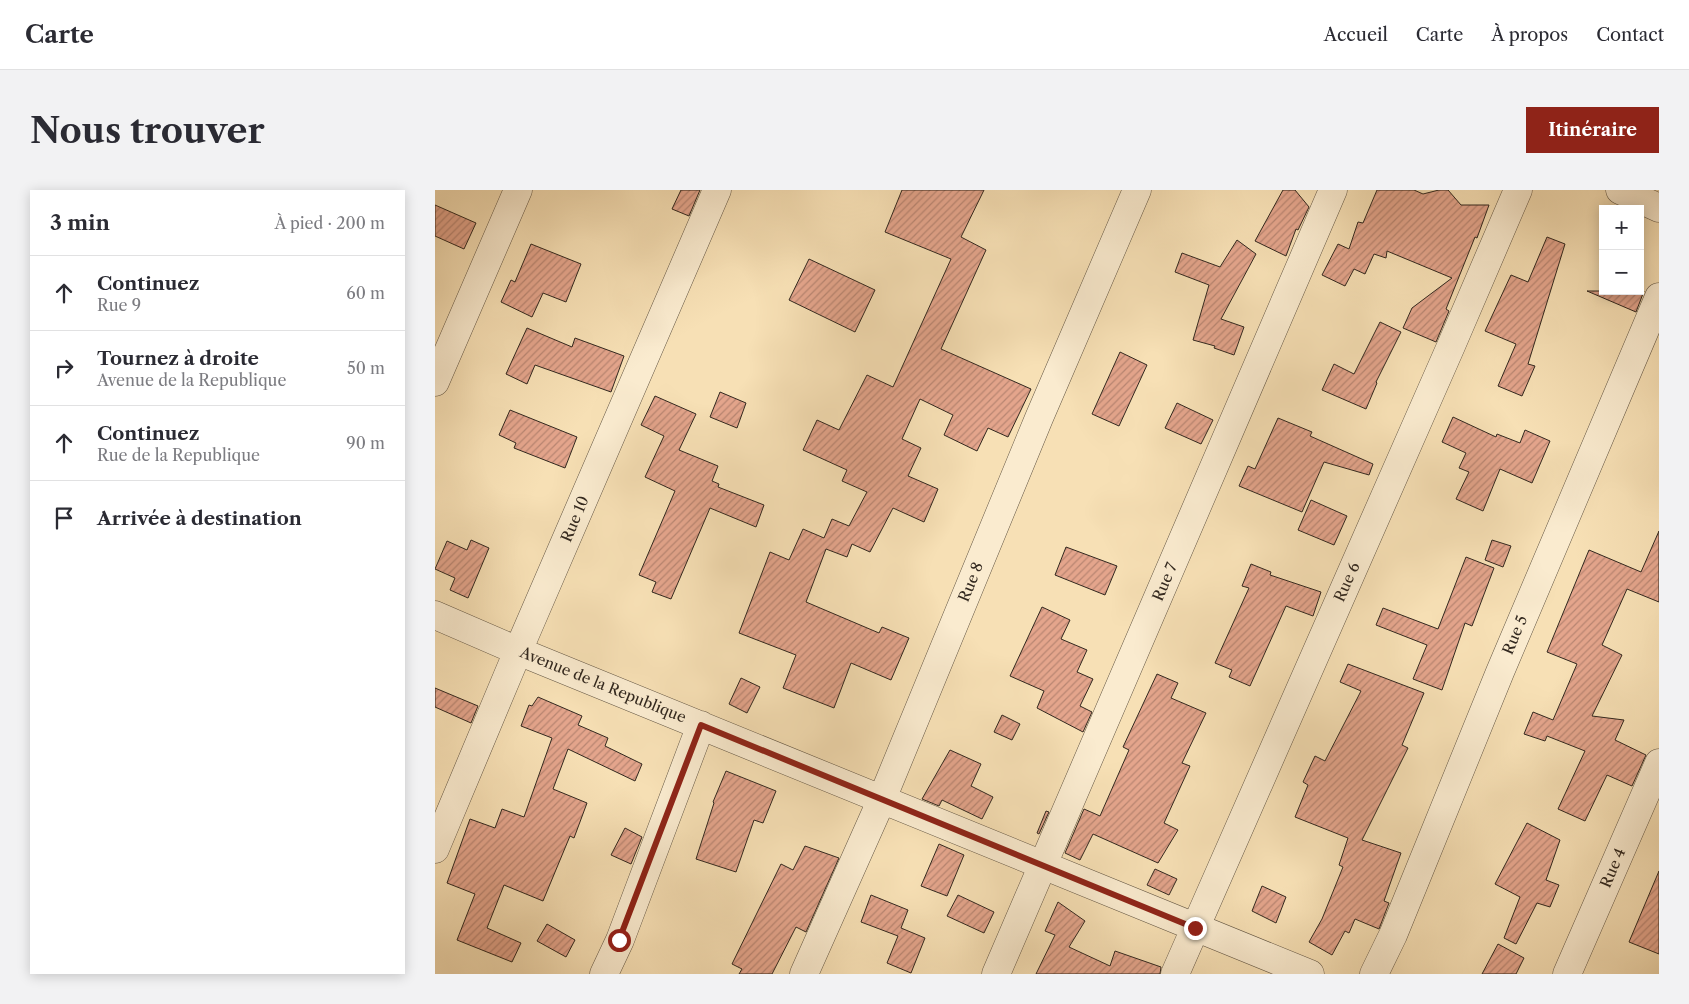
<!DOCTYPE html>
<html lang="fr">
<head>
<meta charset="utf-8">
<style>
	body { margin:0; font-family:"Libre Caslon Text",serif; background:#f2f2f3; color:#2b2b33 }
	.controls { position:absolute; right:15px; top:15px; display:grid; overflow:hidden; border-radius:0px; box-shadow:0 2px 12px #0003 }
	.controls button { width:45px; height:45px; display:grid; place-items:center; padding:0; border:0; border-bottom:1px solid #e1e1e2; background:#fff; color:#2b2b33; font:25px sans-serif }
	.stop { position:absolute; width:15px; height:15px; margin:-11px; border:4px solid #8f2418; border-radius:50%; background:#fff }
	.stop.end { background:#8f2418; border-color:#fff; box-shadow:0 1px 5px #0008 }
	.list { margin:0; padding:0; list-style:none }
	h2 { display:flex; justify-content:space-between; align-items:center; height:65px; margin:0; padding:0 20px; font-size:21px }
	h2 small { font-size:16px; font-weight:400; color:#7c7c81 }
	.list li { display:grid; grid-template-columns:32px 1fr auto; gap:15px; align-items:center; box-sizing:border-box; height:75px; padding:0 20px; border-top:1px solid #e1e1e2 }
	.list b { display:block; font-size:19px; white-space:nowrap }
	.list p { margin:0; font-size:16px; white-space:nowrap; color:#7c7c81 }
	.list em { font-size:16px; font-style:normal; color:#7c7c81 }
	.icon { flex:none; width:28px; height:28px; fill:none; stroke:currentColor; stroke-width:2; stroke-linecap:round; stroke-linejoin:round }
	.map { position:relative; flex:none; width:1224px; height:784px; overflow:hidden; border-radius:0px }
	header { display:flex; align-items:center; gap:30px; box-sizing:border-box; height:70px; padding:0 25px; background:#fff; border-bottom:1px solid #e1e1e2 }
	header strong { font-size:24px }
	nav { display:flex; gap:28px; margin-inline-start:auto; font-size:18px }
	.intro { display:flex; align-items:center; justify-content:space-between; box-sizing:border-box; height:120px; padding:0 30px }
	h1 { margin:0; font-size:35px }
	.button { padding:12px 22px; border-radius:0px; background:#8f2418; color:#fff; font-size:18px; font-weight:700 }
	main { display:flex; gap:30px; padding:0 30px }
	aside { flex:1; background:#fff; border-radius:0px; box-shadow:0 2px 12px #0003 }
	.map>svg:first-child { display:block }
	.building { fill:url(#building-hatch); stroke:#32281f }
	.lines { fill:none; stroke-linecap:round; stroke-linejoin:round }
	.minor-casing { stroke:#635644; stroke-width:29 }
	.minor { stroke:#faebcf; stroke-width:28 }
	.route { stroke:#8f2418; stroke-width:6 }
	.labels { text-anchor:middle; stroke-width:4; stroke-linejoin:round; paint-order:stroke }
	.street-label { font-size:15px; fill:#32281f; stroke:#faebcf }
</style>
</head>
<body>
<header>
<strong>Carte</strong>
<nav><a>Accueil</a><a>Carte</a><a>À propos</a><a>Contact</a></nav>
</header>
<div class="intro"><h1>Nous trouver</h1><a class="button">Itinéraire</a></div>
<main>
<aside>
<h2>3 min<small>À pied · 200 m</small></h2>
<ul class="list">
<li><svg class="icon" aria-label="ahead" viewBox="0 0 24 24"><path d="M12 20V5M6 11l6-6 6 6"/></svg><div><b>Continuez</b><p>Rue 9</p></div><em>60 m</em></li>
<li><svg class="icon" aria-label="right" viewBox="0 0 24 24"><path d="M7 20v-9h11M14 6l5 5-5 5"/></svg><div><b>Tournez à droite</b><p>Avenue de la Republique</p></div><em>50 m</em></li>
<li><svg class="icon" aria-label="ahead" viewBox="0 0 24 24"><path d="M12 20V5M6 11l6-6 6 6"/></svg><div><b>Continuez</b><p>Rue de la Republique</p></div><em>90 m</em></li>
<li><svg class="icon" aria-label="arrive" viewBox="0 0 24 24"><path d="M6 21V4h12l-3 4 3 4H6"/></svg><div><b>Arrivée à destination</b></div></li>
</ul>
</aside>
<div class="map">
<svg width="1224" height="784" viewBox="0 0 1224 784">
	<defs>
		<pattern id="building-hatch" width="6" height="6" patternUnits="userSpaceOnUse" patternTransform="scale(1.25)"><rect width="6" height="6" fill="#e4a58c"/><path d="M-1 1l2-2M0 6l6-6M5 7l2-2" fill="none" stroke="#b98672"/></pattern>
	</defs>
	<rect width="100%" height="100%" fill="#f7e0b5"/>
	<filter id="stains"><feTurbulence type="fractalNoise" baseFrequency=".004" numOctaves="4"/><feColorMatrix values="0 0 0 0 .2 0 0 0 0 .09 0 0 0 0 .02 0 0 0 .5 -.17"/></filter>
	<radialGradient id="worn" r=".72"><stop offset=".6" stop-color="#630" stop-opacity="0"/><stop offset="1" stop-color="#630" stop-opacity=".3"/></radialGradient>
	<path class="building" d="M246,0H265L254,26L237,19Z
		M467,0H549L526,47L551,60L506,159L596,199L573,247L553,238L542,261L509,245L518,225L485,209L467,249L486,258L473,286L503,299L489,332L458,318L435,362L417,354L412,367L391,359L371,412L444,443L447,437L474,448L456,490L416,473L399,518L348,498L361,465L304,443L335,362L354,370L368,339L389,348L397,329L414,336L432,302L407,291L412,280L368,260L382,230L404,240L432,185L458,197L516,69L450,42Z
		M848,0H860L874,17L863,40L861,39L851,66L820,51Z
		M942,0H979L988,4L1004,0H1013L1026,15H1054L1042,48L1040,47L1011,119L1014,121L1001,152L968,138L977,118L1017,88L952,61L951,68L939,64L930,84L919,79L910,96L887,85L903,54L914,59L923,32L928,33Z
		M0,15L41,33L29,59L0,46Z
		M1112,47L1130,54L1093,174L1100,176L1087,206L1063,196L1081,154L1050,141L1076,85L1093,92Z
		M802,50L821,64L786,129L809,137L799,165L779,158L780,156L758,150L774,95L740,82L747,63L785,77Z
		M96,54L146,74L131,112L108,103L97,127L66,112L76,90L80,92Z
		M374,69L440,100L420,142L354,110Z
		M1152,101H1209L1201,122Z
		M945,132L966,142L941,192L942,193L931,219L887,200L899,174L919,184Z
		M92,138L137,157L140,148L189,166L176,202L100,175L92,194L71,184Z
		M685,162L712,175L684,236L657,224Z
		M285,202L311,213L302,238L275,227Z
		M220,206L261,224L244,260L283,276L277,291L284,294L283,297L329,315L321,337L275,318L236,409L217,402L221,392L204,385L240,301L210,287L229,246L206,235Z
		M742,213L778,230L766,254L730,238Z
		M75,220L142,247L130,278L79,258L81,253L64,245Z
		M1018,227L1061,247L1062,244L1085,253L1090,240L1115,251L1097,293L1065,279L1048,321L1021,309L1034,282L1024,278L1031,263L1007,252Z
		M843,228L877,242L875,246L938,274L934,285L889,272L867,322L804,296L813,276L820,279Z
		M876,310L912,326L899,355L863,340Z
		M1224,341V412L1192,399L1167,455L1187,465L1157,526L1189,530L1180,550L1211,565L1197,596L1172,585L1150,631L1123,619L1150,561L1112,546L1110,551L1089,544L1098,522L1118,530L1142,474L1112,462L1154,360L1206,382Z
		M36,350L54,358L33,408L15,400L20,388L0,379L12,351L32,360Z
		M1057,350L1076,356L1068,377L1050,370Z
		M631,357L682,376L670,405L620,385Z
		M1031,367L1059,378L1037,436L1030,433L1007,500L978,489L992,455L941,435L948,418L1003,439Z
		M816,374L836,382L835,385L886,402L878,426L851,416L815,496L794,487L797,480L780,473L814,398L807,396Z
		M607,417L635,430L626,449L652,460L642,482L658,489L645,516L657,522L648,542L602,518L609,501L575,486Z
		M913,474L989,503L967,555L973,558L927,650L966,663L949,711L954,713L944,739L920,729L914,743L910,741L897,765L874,752L887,729L908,677L904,675L913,648L860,627L873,595L868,592L880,566L890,571L926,501L905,492Z
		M722,484L743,493L736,508L771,523L747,573L755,576L729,633L743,640L723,673L658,644L645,670L630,663L649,619L665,626L694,560L688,557Z
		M306,488L325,497L312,523L294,514Z
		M0,498L43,516L36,533L0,517Z
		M103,507L147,526L143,535L173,548L170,556L207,574L200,591L133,559L118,599L152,613L139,648L135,646L108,711L69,695L52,738L86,753L77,772L22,750L40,704L12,693L35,629L60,638L67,619L89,627L117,548L86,536L94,515L97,516Z
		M567,525L585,534L577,550L559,542Z
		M515,560L546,574L536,596L558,607L547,629L507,610L504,616L487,609Z
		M291,581L341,601L328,633L319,630L301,682L261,669L279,613L278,612Z
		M611,621L614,622L604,644L602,643Z
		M1092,633L1125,650L1111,690L1124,695L1115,717L1102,713L1081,754L1069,748L1085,707L1060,694Z
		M190,638L207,647L196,674L176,665Z
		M504,654L529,665L512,706L486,696Z
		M370,656L404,668L371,742L361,737L337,784H304L307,779L297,774L346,674L358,680Z
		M720,679L742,689L734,705L712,695Z
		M1224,681V764L1194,752Z
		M827,696L851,707L841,733L817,721Z
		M436,705L473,720L466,738L490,748L476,783L452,773L463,746L426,732Z
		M523,705L559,722L549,743L512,726Z
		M623,712L650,731L634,757L675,776L680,761L726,777L725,784H601L620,745L610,741Z
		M112,734L140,750L131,767L102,751Z
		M1063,754L1089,768L1081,784H1047Z"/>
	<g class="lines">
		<defs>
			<path id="minor" d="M1185,0L1224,18
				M0,192L83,0
				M0,425L83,461L875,784
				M0,659L83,461L282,0
				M169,784L185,750L266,535
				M369,784L447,609L604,228L702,0
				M561,784L898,0
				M740,784L1016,156L1083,0
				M939,784L958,745L1065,482L1224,107
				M1132,784L1224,573"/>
		</defs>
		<use href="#minor" class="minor-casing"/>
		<use href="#minor" class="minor"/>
	</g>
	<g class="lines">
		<path class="route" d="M184,750L266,535L760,738"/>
	</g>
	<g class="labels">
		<g class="street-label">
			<text transform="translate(140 329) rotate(-67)" y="5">Rue 10</text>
			<text transform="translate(536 392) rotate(-68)" y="5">Rue 8</text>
			<text transform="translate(730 392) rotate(-67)" y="5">Rue 7</text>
			<text transform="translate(912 392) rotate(-66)" y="5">Rue 6</text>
			<text transform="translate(1080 445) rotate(-67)" y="5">Rue 5</text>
			<text transform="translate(168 495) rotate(22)" y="5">Avenue de la Republique</text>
			<text transform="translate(1178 678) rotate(-67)" y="5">Rue 4</text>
		</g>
	</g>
	<rect width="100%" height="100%" filter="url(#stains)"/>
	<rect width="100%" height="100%" fill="url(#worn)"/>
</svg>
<div class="controls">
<button>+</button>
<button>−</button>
</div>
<div class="stop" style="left:184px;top:750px"></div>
<div class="stop end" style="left:760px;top:738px"></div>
</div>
</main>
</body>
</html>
